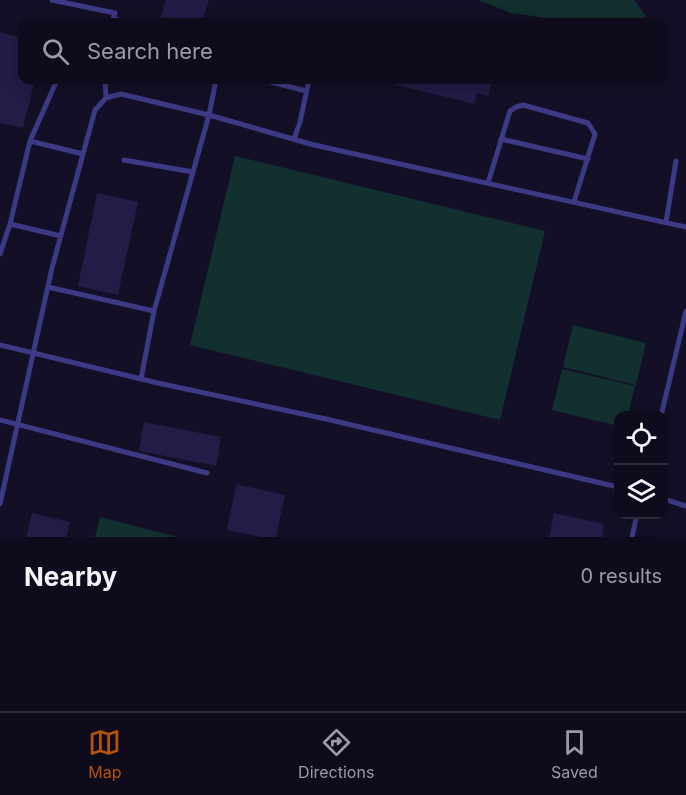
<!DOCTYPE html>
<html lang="en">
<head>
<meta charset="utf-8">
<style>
	body { margin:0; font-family:Inter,sans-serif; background:#171425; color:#f1f3f6 }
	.controls { position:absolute; right:18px; bottom:18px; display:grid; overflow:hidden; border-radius:12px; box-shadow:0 3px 15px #0003 }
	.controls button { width:54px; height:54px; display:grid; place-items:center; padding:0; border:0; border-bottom:2px solid #2e2b3b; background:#0e0b1c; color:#f1f3f6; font:30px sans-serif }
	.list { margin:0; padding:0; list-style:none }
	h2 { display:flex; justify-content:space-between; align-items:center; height:78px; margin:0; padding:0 24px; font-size:26px }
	h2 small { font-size:20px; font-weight:400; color:#9b9ba3 }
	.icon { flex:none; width:33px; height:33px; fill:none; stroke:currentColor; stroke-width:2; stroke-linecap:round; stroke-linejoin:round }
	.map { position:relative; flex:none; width:686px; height:537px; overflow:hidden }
	.search { position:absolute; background:#0e0b1c; box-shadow:0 3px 15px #0003; left:18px; right:18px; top:18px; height:66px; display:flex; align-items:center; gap:15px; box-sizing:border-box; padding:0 21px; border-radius:12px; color:#9b9ba3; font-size:22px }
	.sheet { height:174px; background:#0e0b1c }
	nav { display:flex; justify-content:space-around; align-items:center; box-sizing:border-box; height:84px; border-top:2px solid #2e2b3b; background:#0e0b1c; font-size:16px; color:#9b9ba3 }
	nav a { display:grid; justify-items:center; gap:3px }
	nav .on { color:#b45309 }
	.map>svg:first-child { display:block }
	.green { fill:#12302f }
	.building { fill:#241b47 }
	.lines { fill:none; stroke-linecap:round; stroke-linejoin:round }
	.service { stroke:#3d3a85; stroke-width:5 }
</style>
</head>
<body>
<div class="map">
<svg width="686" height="537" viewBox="0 0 686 537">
	<rect width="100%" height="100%" fill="#130f26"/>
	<path class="green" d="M478,0H634L646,16L635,22H576L511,13Z
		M235,156L545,231L500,420L190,345Z
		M573,325L646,343L636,385L563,367Z
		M562,369L635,386L628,415L618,416V426L552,410Z
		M100,517L177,537H95Z"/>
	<path class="building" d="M166,0H209L202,22H159Z
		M0,32L22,38V80H35L23,128L0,123Z
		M377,80H492L488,96L477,93L474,104Z
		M97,193L138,202L118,295L78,286Z
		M144,422L221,437L216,466L139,451Z
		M236,484L285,495L276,537H261L227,530Z
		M32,513L70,522L66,537H26Z
		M554,513L604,524L602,537H549Z"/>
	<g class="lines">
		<path class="service" d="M52,0L115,13L112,22
			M113,19L130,22
			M105,80L106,98
			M263,80L306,91
			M294,139L300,122L309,80
			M501,139L588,159
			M30,141L57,80
			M124,160L193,172
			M488,183L510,111L516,107L523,105L588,123L595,134L574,202
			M666,222L676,161
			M61,236L10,224L30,141L83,154
			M0,254L10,224
			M48,287L154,311
			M0,345L158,383L326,419L618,487
			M141,379L154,311L209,115L216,80
			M661,416L686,311
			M0,420L207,473
			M664,499L686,506
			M0,504L52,268L95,110L106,98L121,94L209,115L314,145L686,227
			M632,537L637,514"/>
	</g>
</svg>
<div class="controls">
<button><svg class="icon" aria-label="locate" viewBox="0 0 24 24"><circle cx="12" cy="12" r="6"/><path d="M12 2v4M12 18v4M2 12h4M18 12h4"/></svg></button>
<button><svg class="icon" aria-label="layers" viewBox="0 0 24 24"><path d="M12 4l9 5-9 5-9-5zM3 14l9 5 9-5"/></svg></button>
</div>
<div class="search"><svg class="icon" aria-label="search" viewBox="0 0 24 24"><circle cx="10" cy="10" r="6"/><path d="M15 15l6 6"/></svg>Search here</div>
</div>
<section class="sheet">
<h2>Nearby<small>0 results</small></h2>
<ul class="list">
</ul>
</section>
<nav>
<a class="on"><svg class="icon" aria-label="map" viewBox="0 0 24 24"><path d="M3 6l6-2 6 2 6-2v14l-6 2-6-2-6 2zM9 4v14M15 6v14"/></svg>Map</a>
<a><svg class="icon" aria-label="directions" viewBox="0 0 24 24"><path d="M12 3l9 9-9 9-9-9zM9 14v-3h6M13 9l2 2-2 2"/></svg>Directions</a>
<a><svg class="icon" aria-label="saved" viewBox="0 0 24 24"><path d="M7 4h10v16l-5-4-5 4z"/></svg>Saved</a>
</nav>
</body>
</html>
